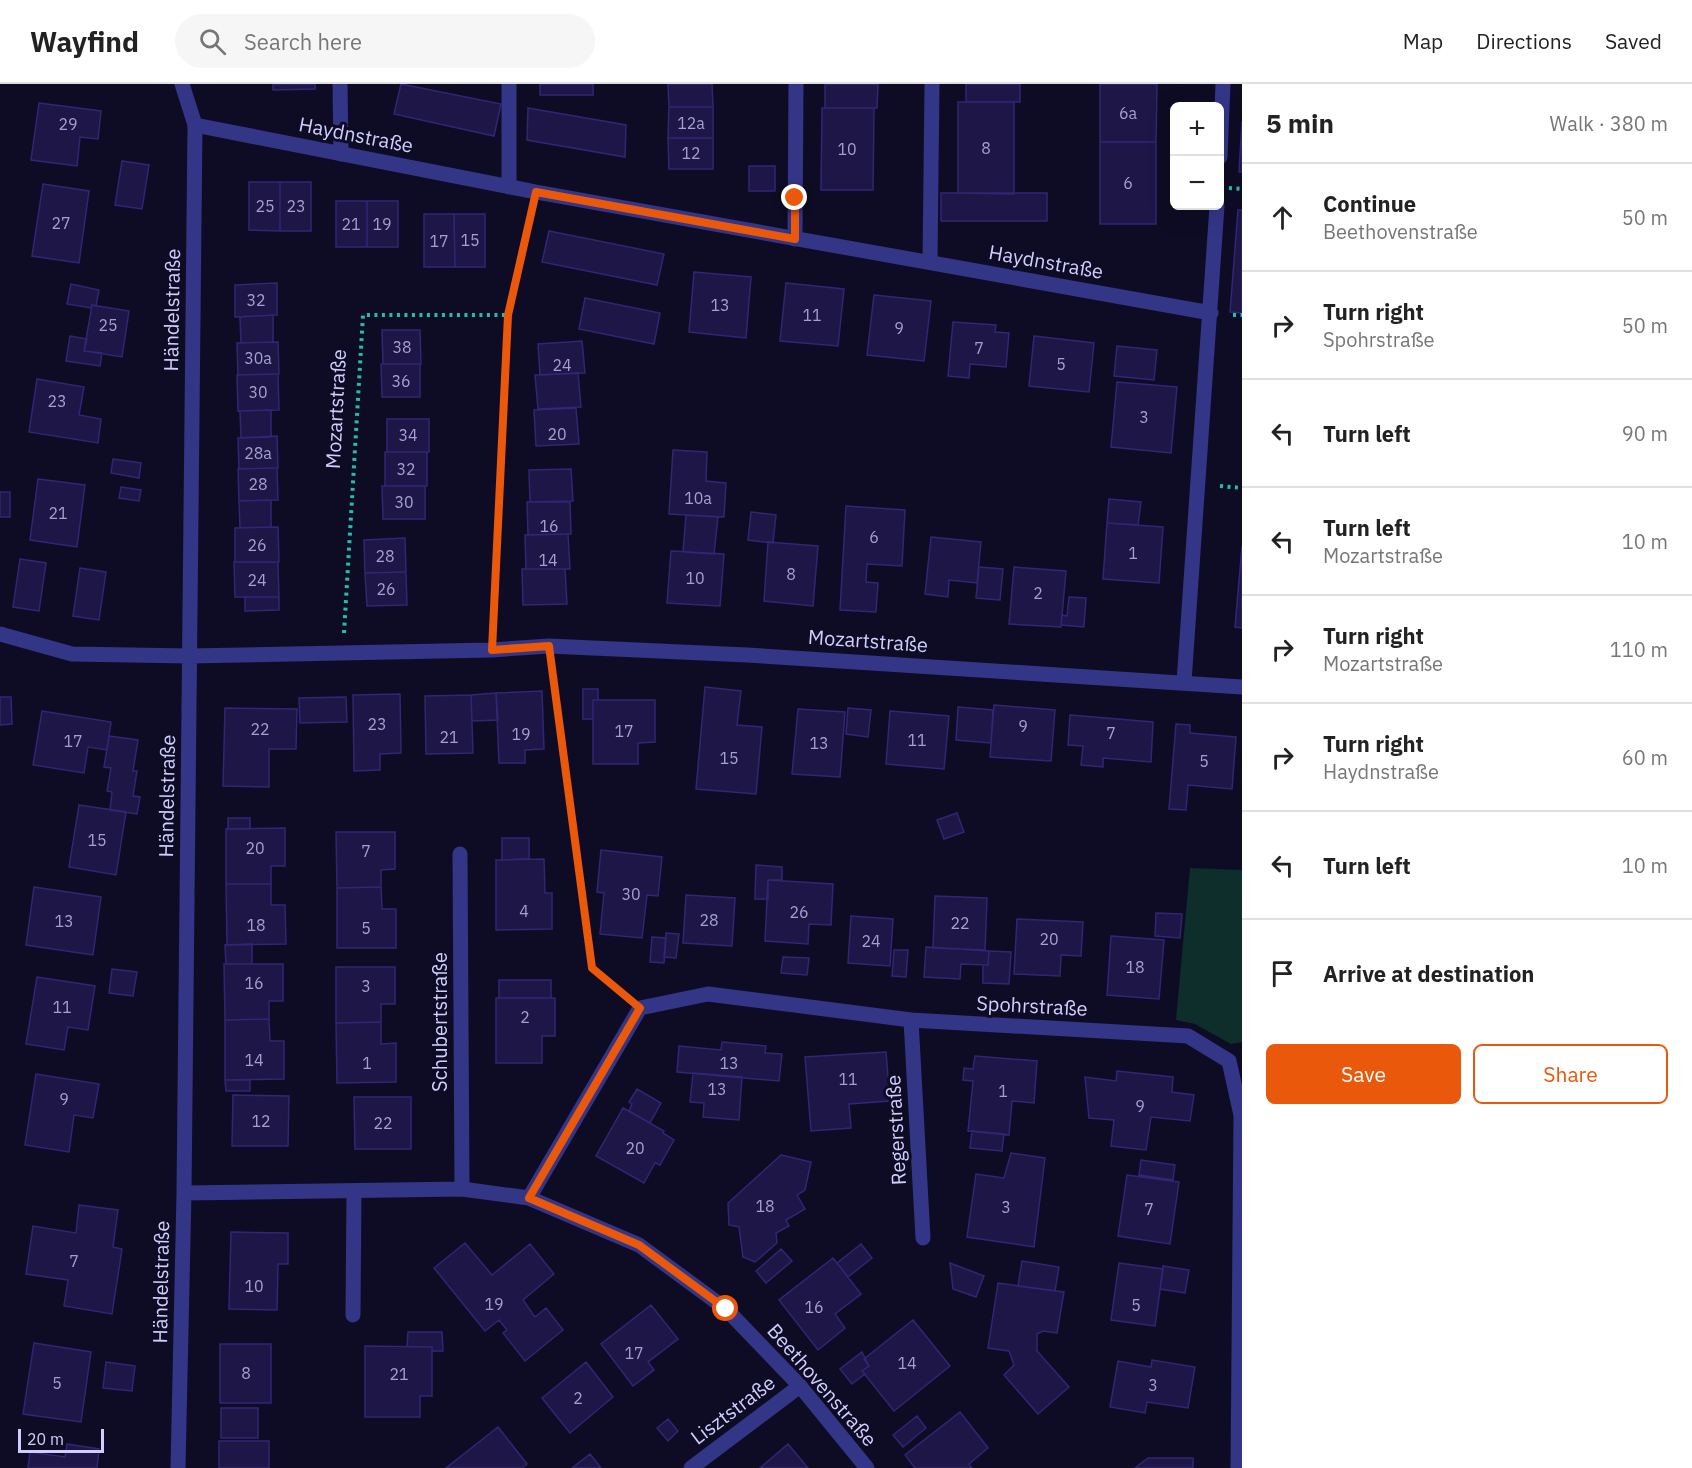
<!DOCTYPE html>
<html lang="en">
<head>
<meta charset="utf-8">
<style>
	body { margin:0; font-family:"IBM Plex Sans",sans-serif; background:#f6f6f6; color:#222 }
	.controls { position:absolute; right:18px; top:18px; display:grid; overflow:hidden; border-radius:9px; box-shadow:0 6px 24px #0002 }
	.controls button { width:54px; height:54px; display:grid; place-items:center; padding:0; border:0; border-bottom:2px solid #e0e0e0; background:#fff; color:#222; font:30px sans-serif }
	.scale { position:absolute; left:18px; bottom:15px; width:86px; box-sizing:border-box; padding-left:6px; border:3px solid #d1ceff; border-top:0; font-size:16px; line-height:21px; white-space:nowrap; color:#d1ceff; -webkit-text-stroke:4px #0e0c24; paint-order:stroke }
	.stop { position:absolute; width:18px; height:18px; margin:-14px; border:4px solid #ea580c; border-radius:50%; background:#fff }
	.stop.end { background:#ea580c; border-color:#fff; box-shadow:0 2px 6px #0008 }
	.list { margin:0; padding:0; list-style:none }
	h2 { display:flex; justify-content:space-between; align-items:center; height:78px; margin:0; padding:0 24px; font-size:26px }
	h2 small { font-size:20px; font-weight:400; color:#767676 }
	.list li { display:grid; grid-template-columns:39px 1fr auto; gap:18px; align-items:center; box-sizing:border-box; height:108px; padding:0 24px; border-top:2px solid #e0e0e0 }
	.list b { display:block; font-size:22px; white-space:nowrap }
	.list p { margin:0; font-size:20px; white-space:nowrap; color:#767676 }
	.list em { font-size:20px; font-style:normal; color:#767676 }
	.actions { display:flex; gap:12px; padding:18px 24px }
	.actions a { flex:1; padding:14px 0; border:2px solid #ea580c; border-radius:9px; text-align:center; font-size:21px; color:#ea580c }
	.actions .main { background:#ea580c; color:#fff }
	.icon { flex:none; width:33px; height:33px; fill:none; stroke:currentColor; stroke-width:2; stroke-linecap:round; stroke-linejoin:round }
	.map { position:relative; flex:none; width:1242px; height:1384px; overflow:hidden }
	header { display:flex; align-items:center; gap:36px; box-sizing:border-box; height:84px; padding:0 30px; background:#fff; border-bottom:2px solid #e0e0e0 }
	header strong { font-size:28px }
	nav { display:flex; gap:33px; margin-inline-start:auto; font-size:21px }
	.search { width:420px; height:54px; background:#f6f6f6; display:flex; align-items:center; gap:15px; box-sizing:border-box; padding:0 21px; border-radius:33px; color:#767676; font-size:22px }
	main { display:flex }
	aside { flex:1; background:#fff }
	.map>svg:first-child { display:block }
	.green { fill:#0e2e2b }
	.building { fill:#1d1646; stroke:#312674; stroke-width:1.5 }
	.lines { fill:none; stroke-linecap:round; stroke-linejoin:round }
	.path { stroke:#23beab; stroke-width:4; stroke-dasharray:3 4.5; stroke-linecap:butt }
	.service { stroke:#333587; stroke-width:15 }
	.minor { stroke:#333587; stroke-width:15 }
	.route { stroke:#ea580c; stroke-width:8 }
	.labels { text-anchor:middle; stroke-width:6; stroke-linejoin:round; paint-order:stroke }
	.number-label { font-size:16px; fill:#a4a0d1 }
	.street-label { font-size:20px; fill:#d1ceff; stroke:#0e0c24 }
</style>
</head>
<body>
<header>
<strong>Wayfind</strong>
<div class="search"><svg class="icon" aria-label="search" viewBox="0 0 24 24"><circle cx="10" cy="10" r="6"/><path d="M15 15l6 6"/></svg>Search here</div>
<nav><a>Map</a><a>Directions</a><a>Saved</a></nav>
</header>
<main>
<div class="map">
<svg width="1242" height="1384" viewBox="0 0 1242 1384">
	<rect width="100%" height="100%" fill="#0e0c24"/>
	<path class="green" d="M1190,784L1242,786V958L1231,960L1195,940L1176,936Z"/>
	<path class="building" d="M273,0H315V5L273,6Z
		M401,0L501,20L494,52L394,30Z
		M540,0H593V11H540Z
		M668,0H712L713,23H669Z
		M825,0H878L877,24H825Z
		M966,0H1020V18H966Z
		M1100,0H1157L1156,58H1100Z
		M958,18H1014V110L958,109Z
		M39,19L101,27L98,55L80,53L77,82L31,76Z
		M669,23H713V54H668Z
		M528,24L626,41L625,73L527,56Z
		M822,24H874L873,106H821Z
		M1242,37V88H1239Z
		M668,54H713V85H669Z
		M1100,58H1156V140H1100Z
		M122,77L149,81L142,125L115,121Z
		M749,82H775V107H749Z
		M249,98H280V147L249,146Z
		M280,98H311V147H280Z
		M43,100L89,107L79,179L32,172Z
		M941,109H1047V137H941Z
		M336,117H367V163H336Z
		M367,117H398V163H367Z
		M1238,126H1242V229L1230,228Z
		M424,130H454L455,183H424Z
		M454,130H485V183H455Z
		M549,147L664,170L657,201L542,178Z
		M694,188L751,193L746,254L689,248Z
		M277,199V231L235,233V201Z
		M786,199L844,205L838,262L780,257Z
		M71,200L99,206L96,222L92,221L91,224L67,220Z
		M874,211L931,217L924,277L867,271Z
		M585,214L660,229L654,260L579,245Z
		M92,221L129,227L122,273L84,267Z
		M273,231V258L241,259L240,233Z
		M953,238L996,241L995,248L1009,249L1006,283L970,280L969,294L948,292Z
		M382,246H420L421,280H383Z
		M70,252L87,255L84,267L102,269L100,282L66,277Z
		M1034,252L1094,259L1089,308L1029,302Z
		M582,257L585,289L540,291L538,260Z
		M278,258L279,290L238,291L237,259Z
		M1117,262L1157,266L1154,296L1114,292Z
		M381,280H420V313H382Z
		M578,289L581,323L538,325L535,291Z
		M278,290L279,326L238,327L237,291Z
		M37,295L84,303L79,331L101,335L98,359L29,348Z
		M1117,298L1177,303L1171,369L1111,363Z
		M576,324L579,360L536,362L534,326Z
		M271,326V353L241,354L240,327Z
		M387,335H429V368H387Z
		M277,352L278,384L239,385L238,354Z
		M673,366L707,368L706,397L726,399L724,433L669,430Z
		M385,368H427V402H385Z
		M113,375L141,379L139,394L111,389Z
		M277,384L278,416L239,417L238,385Z
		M571,385L573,417L530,418L529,386Z
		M38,395L85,401L77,463L30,456Z
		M382,402H425V435H383Z
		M121,403L141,406L139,417L119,414Z
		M0,408H10V433H0Z
		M1109,415L1141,418L1138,441L1107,439Z
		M271,416V443L240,444L239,417Z
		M527,418H570L571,450L528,451Z
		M846,422L905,426L902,482L867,480L866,498L878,499L876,528L840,526Z
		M751,428L776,431L773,459L748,456Z
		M686,431L718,433L714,470L683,468Z
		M1107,439L1163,443L1159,499L1103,495Z
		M278,443L279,478H235V444Z
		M568,450L570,485H526L525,451Z
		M931,453L981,458L977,499L949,496L948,513L925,510Z
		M405,454L406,488L365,489L364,456Z
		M768,458L818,462L813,522L764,517Z
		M1242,462V544L1235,543Z
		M671,467L724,470L720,522L667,519Z
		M20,475L46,479L39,527L13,523Z
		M234,478H278L279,513H235Z
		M979,483L1003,485L1000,516L976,514Z
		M1014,483L1066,487L1061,543L1009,540Z
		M80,484L106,488L99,536L73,532Z
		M522,485H565L567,520L523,521Z
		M406,488L407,521L367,522L365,489Z
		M245,513H279V526L245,527Z
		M1069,513L1086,514L1084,543L1061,541L1062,531L1067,532Z
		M705,603L741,607L737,641L762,643L756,710L696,705Z
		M583,605H598V616H593V635H583Z
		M542,607L544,665L525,666V679H499L496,609Z
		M496,609L498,636L472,637L471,611Z
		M400,610L401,669L380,670V686L354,687L353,611Z
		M471,611L473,669L426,670L425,612Z
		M0,613H11L12,640L0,641Z
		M346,613L347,638L300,639L299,614Z
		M593,616H655V658L638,659V680H593Z
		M994,621L1055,626L1051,677L990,673Z
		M958,623L993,626L991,659L956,656Z
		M225,624L297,625L296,665H269V703L223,702Z
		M848,624L871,626L868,653L846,650Z
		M798,625L845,628L840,693L792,690Z
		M42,627L111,638L107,666L88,663L84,689L33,681Z
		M890,627L949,632L944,685L886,680Z
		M1070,631L1153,638L1151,678L1103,674V683L1081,681L1083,662L1068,661Z
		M1176,640L1190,641V649L1236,653L1232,705L1188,701L1186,726L1169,725Z
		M109,652L138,656L133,687H137L133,712L140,713L137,730L110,726L112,708L107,707L111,684L104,683Z
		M79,721L126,728L116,791L69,783Z
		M957,729L964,748L944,755L937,736Z
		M228,734H250V745H228Z
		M285,744V782H271V800H226V745Z
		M336,748H395V785L381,786V803L337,804Z
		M502,754H529V775L502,776Z
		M601,766L662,773L658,812L647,811L642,854L600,850L604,809L597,808Z
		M544,775L545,809H552V845L496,846V776Z
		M756,781L782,783V796H768V815H755Z
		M768,796L833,800L831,841L809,840L808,860L765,857Z
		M226,800H271V821H285L286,860L227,861Z
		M34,803L101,813L93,871L26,861Z
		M381,803L382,825H396V864H337V804Z
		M686,811L735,814L732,862L683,859Z
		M935,812L987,814L985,866L933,864Z
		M1156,829L1182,830L1180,854L1155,852Z
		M851,832L893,835L890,882L848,879Z
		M1017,835L1083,838L1081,872L1061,871L1060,892L1014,890Z
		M666,849L679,850L676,874L664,873Z
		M1111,852L1164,856L1159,915L1107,911Z
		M652,853L666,854L664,879L650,878Z
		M252,860V880H226L225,861Z
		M926,863L989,867L988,881L961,880L960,895L924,893Z
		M894,866H908L906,893L892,892Z
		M989,867L1011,868L1009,900L983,899V881H988Z
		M783,873L809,874L807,891L781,889Z
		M224,880H283V917H269V935L225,936Z
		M336,883H395V920H381V938L336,939Z
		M112,885L137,888L133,912L109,909Z
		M37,893L95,902L88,946L68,943L64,966L26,960Z
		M499,896H551V914H499Z
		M496,914H555V952H542V979H496Z
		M269,935L270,957H284V995L225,996V936Z
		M381,938V960L396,959V998L337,999L336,939Z
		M722,958L766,962L765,969L782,970L779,997L677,988L679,962L721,966Z
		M886,968L890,1017L849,1020L851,1044L811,1047L805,973Z
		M975,972L1037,977L1034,1019L1012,1017L1009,1051L968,1047L973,997L963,996L964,984L973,985Z
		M1117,987L1173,993L1172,1008L1194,1011L1190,1037L1151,1033L1146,1066L1111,1062L1114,1036L1089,1034L1085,993L1116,997Z
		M693,989L742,993L739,1036L703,1033L704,1019L690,1018Z
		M36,990L99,1000L93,1034L74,1031L69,1068L25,1061Z
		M225,996H250V1007H226Z
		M637,1005L661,1019L650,1039L629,1027L632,1020L629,1018Z
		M233,1011L289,1012L288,1062H232Z
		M354,1013H411V1065H355Z
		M623,1024L664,1047L663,1049L674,1056L660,1081L655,1079L644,1099L596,1072Z
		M972,1047L1004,1050L1002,1067L970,1064Z
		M1011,1069L1045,1074L1034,1163L967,1153L976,1090L1004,1094Z
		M781,1071L811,1078L805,1106L797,1111L805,1125L786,1136L789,1142L776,1149L777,1159L755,1178L743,1173L739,1143L729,1141L728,1119Z
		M1141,1076L1175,1081L1173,1096L1139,1091Z
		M1127,1091L1179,1098L1170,1160L1118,1152Z
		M79,1121L118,1126L113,1163L122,1165L112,1230L64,1222L68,1196L26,1190L33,1142L76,1149Z
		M231,1148L288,1149V1180H278L277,1226L229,1225Z
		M465,1159L492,1191L530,1160L554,1190L523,1216L535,1233L546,1224L563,1246L525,1277L503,1249L507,1246L499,1236L485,1247L434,1184Z
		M861,1160L872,1174L848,1193L837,1179Z
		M781,1165L792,1177L766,1199L756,1187Z
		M833,1174L861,1210L835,1230L845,1244L818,1266L779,1216Z
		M1022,1177L1059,1183L1055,1207L1018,1202Z
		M950,1179L984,1192L976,1213L953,1205Z
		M1119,1179L1163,1185L1155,1242L1111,1236Z
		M1163,1182L1189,1186L1185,1209L1160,1205Z
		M998,1199L1064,1208L1057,1249L1043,1247L1037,1250V1267L1069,1303L1038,1330L1004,1291L1014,1281L1009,1267L988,1264Z
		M651,1221L678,1255L648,1278L654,1286L633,1302L601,1260Z
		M913,1236L950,1282L894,1327L862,1287L869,1282L864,1275Z
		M408,1248H442L443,1267H432V1263H407Z
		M34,1259L91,1268L81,1338L23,1330Z
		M220,1260H271V1319H220Z
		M365,1262L432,1263V1312H420V1333H365Z
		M862,1268L869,1282L862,1287L865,1290L852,1300L840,1285Z
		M1152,1276L1195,1283L1188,1324L1147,1318L1145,1329L1110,1323L1118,1277L1151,1283Z
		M106,1278L135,1282L132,1307L103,1304Z
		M586,1278L613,1313L570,1349L542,1314Z
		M221,1324H258V1354H221Z
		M960,1328L988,1364L969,1380L972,1384H915L905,1371Z
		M917,1332L926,1344L903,1363L893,1351Z
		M668,1335L678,1347L668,1357L657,1344Z
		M498,1343L527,1380L522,1384H446Z
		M219,1357H269V1384H219Z
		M67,1360L99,1365L97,1384H28L30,1368L65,1373Z
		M788,1360L808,1384H760Z
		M590,1370L601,1384H572Z
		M1148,1374H1193V1384H1135Z"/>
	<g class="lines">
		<path class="path" d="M1229,104L1242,105
			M1233,231H1242
			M1220,402L1242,404
			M493,545L508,231L531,129
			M344,549L363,231H508
			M552,584L592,884L623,910"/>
		<path class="service" d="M182,0L195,41
			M340,0L341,70
			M795,155L796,0
			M930,178L932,0"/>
		<path class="minor" d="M509,0V103
			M1220,73L1223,0
			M0,550L72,570L189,572L491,566L549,562L747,571L1242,603
			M1184,598L1217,122
			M460,770L462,1105
			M911,936L923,1154
			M184,1109L462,1105L529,1114L639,1161L726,1225L800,1302L867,1384
			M529,1114L640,924L708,910L911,936L1188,952L1229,977L1241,1031L1238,1384
			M353,1231L354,1108
			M178,1384L184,1109L195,41L536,108L1211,229
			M691,1384L800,1302"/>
	</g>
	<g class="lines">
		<path class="route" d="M726,1225L639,1161L529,1114L640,924L592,884L549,562L492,566L508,231L536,108L795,155V114"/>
	</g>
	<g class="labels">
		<g class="number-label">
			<text x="1128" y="35">6a</text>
			<text x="691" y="45">12a</text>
			<text x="68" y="46">29</text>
			<text x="986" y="70">8</text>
			<text x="847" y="71">10</text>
			<text x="691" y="75">12</text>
			<text x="1128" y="105">6</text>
			<text x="265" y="128">25</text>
			<text x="296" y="128">23</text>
			<text x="61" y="145">27</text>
			<text x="351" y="146">21</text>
			<text x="382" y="146">19</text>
			<text x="470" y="162">15</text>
			<text x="439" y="163">17</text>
			<text x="256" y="222">32</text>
			<text x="720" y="227">13</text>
			<text x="812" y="237">11</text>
			<text x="108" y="247">25</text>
			<text x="899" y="250">9</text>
			<text x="402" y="269">38</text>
			<text x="979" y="270">7</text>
			<text x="258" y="280">30a</text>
			<text x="1061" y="286">5</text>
			<text x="562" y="287">24</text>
			<text x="401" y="303">36</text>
			<text x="258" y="314">30</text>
			<text x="57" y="323">23</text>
			<text x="1144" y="339">3</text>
			<text x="557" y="356">20</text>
			<text x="408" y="357">34</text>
			<text x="258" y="375">28a</text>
			<text x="406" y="391">32</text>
			<text x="258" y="406">28</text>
			<text x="698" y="420">10a</text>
			<text x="404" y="424">30</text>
			<text x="58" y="435">21</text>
			<text x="549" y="448">16</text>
			<text x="874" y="459">6</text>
			<text x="257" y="467">26</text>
			<text x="1133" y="475">1</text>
			<text x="385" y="478">28</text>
			<text x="548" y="482">14</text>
			<text x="791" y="496">8</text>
			<text x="695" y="500">10</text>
			<text x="257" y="502">24</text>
			<text x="386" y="511">26</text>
			<text x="1038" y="515">2</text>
			<text x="377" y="646">23</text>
			<text x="1023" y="648">9</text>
			<text x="260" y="651">22</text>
			<text x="624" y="653">17</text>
			<text x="1111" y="655">7</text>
			<text x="521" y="656">19</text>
			<text x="449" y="659">21</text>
			<text x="917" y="662">11</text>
			<text x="73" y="663">17</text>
			<text x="819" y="665">13</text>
			<text x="729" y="680">15</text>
			<text x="1204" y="683">5</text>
			<text x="97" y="762">15</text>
			<text x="255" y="770">20</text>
			<text x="366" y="773">7</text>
			<text x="631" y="816">30</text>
			<text x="524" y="833">4</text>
			<text x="799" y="834">26</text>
			<text x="709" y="842">28</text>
			<text x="64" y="843">13</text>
			<text x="960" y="845">22</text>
			<text x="256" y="847">18</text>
			<text x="366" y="850">5</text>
			<text x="1049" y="861">20</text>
			<text x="871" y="863">24</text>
			<text x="1135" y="889">18</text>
			<text x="254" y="905">16</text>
			<text x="366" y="908">3</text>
			<text x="62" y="929">11</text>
			<text x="525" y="939">2</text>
			<text x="254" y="982">14</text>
			<text x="367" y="985">1</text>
			<text x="729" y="985">13</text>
			<text x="848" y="1001">11</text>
			<text x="717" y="1011">13</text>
			<text x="1003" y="1013">1</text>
			<text x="64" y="1021">9</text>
			<text x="1140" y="1028">9</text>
			<text x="261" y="1043">12</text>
			<text x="383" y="1045">22</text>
			<text x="635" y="1070">20</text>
			<text x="765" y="1128">18</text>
			<text x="1006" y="1129">3</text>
			<text x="1149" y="1131">7</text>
			<text x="74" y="1183">7</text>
			<text x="254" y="1208">10</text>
			<text x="494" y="1226">19</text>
			<text x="1136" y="1227">5</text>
			<text x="814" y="1229">16</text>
			<text x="634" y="1275">17</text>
			<text x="907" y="1285">14</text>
			<text x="246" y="1295">8</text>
			<text x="399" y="1296">21</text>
			<text x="57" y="1305">5</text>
			<text x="1153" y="1307">3</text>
			<text x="578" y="1320">2</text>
		</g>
		<g class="street-label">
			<text transform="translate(356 51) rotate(11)" y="7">Haydnstraße</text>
			<text transform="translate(1046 178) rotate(10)" y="7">Haydnstraße</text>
			<text transform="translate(172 226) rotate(-89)" y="7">Händelstraße</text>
			<text transform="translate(336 325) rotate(-87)" y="7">Mozartstraße</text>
			<text transform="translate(868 557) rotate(4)" y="7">Mozartstraße</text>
			<text transform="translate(167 712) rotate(-89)" y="7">Händelstraße</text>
			<text transform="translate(1032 922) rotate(3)" y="7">Spohrstraße</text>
			<text transform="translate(440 938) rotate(-90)" y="7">Schubertstraße</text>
			<text transform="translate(896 1046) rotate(-93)" y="7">Regerstraße</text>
			<text transform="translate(161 1198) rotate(-89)" y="7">Händelstraße</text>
			<text transform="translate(822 1301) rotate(49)" y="7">Beethovenstraße</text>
			<text transform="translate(733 1326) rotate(-37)" y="7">Lisztstraße</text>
		</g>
	</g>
</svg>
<div class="controls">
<button>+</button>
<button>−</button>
</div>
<div class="scale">20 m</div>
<div class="stop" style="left:726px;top:1225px"></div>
<div class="stop end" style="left:795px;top:114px"></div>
</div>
<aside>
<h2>5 min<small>Walk · 380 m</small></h2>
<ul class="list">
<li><svg class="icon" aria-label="ahead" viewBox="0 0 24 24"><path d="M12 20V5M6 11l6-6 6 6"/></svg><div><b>Continue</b><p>Beethovenstraße</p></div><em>50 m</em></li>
<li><svg class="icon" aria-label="right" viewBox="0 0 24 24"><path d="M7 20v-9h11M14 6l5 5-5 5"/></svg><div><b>Turn right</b><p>Spohrstraße</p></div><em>50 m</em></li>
<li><svg class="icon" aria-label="left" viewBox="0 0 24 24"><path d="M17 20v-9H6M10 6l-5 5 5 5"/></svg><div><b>Turn left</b></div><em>90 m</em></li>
<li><svg class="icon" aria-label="left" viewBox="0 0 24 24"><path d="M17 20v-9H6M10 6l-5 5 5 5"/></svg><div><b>Turn left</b><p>Mozartstraße</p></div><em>10 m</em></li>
<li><svg class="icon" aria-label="right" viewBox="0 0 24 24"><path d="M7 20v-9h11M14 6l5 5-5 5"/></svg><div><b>Turn right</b><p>Mozartstraße</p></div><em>110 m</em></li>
<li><svg class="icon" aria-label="right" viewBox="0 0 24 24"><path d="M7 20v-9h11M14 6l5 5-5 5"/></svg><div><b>Turn right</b><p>Haydnstraße</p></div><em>60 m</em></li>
<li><svg class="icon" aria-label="left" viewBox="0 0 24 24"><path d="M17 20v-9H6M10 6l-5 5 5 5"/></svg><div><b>Turn left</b></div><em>10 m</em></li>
<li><svg class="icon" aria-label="arrive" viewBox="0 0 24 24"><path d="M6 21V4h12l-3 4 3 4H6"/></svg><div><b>Arrive at destination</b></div></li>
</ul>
<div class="actions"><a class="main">Save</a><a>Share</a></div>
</aside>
</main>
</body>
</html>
